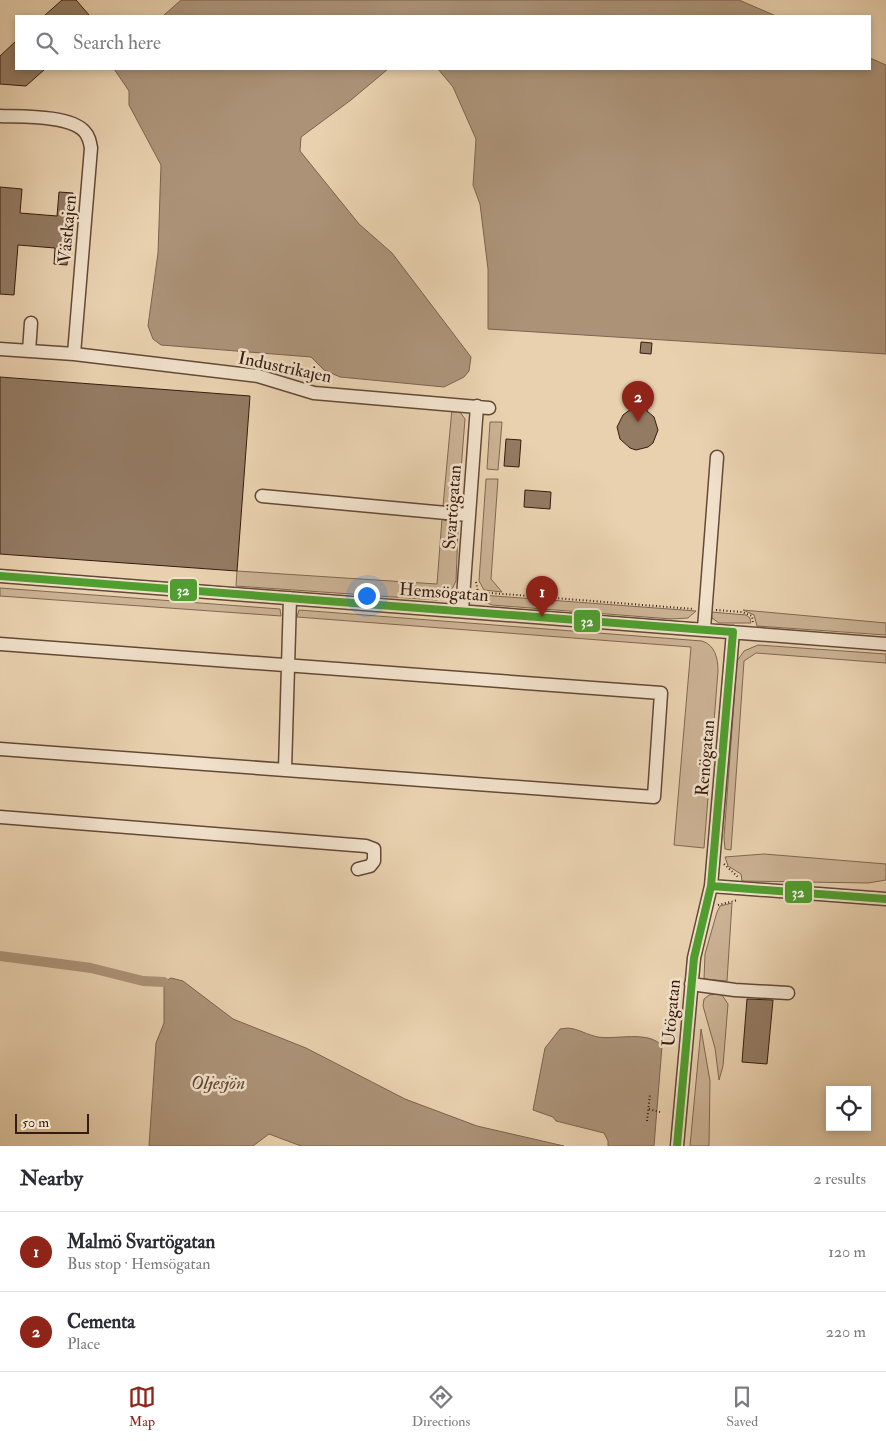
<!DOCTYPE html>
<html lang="en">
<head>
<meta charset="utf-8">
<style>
	body { margin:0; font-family:"IM FELL Double Pica",serif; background:#f7f7f7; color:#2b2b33 }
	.controls { position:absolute; right:15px; bottom:15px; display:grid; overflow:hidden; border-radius:0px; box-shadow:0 2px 8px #0003 }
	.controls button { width:45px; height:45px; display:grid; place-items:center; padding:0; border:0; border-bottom:1px solid #e1e1e2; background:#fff; color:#2b2b33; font:25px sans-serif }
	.scale { position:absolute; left:15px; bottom:12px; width:74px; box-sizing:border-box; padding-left:5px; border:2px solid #361c0e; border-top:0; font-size:14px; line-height:18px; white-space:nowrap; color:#361c0e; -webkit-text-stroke:4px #f1e1cb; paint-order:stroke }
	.you { position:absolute; left:366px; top:595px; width:18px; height:18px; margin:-12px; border:4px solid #fff; border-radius:50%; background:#1a73e8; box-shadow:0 0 0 8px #1a73e833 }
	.badge { display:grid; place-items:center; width:32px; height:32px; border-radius:50%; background:#8f2418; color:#fff; font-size:16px; font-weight:700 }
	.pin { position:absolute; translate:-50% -41px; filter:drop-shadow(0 1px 2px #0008) }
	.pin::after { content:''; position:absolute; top:26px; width:18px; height:15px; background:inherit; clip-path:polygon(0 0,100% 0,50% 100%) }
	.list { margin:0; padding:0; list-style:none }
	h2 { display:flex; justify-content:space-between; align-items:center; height:65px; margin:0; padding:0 20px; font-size:21px }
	h2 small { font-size:16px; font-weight:400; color:#7c7c81 }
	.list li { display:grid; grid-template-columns:32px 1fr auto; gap:15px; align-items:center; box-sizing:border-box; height:80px; padding:0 20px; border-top:1px solid #e1e1e2 }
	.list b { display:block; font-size:19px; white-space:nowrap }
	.list p { margin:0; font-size:16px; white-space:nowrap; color:#7c7c81 }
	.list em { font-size:16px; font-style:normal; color:#7c7c81 }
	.icon { flex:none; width:28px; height:28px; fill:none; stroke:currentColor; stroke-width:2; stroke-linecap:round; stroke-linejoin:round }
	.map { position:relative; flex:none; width:886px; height:1146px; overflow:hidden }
	.search { position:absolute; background:#fff; box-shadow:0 2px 8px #0003; left:15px; right:15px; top:15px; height:55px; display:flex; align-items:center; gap:12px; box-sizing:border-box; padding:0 18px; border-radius:0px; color:#7c7c81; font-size:19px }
	.sheet { height:225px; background:#fff }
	nav { display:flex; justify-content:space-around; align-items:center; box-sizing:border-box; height:70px; border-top:1px solid #e1e1e2; background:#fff; font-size:14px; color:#7c7c81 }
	nav a { display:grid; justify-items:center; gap:2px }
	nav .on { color:#8f2418 }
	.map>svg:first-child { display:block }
	.green { fill:#cbb294; stroke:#806751 }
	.water { fill:#ac9378; stroke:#7d634e }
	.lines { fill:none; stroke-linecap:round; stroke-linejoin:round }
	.canal { stroke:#ac9378; stroke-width:10 }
	.building { fill:#937a62; stroke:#361c0e }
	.minor-casing { stroke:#634936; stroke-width:15 }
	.path { stroke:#361c0e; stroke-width:2; stroke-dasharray:1 2.5; stroke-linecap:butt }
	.minor { stroke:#f1e1cb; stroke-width:12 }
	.bus-1-casing { stroke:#f1e1cb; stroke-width:11 }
	.bus-1 { stroke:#509e2f; stroke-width:8 }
	.labels { text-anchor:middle; stroke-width:5; stroke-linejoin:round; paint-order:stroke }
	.street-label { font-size:18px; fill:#361c0e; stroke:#f1e1cb }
	.water-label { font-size:19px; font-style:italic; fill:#5f4633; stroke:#f1e1cb }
	.line-badge { stroke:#f1e1cb; stroke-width:2 }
	.badge-label { font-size:14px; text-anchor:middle; font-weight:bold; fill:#fff }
</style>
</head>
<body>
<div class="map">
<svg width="886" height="1146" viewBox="0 0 886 1146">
	<rect width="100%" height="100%" fill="#e9d1af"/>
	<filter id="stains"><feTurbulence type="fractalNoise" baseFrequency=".004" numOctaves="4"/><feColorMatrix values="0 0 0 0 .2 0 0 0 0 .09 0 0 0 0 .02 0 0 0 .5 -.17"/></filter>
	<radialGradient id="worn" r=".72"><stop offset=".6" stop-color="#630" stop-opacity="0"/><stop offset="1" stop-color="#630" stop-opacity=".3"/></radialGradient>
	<path class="green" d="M452,409L460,412L465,419L459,495L455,503L443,506Z
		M490,422H502L498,470L487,469Z
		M486,479H498L491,579L502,592L484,590L479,581Z
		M442,519L451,523L458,530L456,581L450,593L437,600L236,586L237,571L437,584Z
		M0,588L280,609L281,616L0,596Z
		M481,595L696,611L688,618L671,619L492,605L478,599L476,597Z
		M299,610L702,641C715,645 718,658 718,671L704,848L674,845L691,647L297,617Z
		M743,610L886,623V635L757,626L754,615Z
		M711,612L746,615L750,618L751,623H719L712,618Z
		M758,645L886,654V663L756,653L744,661L731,850L725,849L724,837L737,661L744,651Z
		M764,854L886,864V880L868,883L742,881L741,874L728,866L725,857Z
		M732,903L727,981L704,979L705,954L717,912L720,906Z
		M717,994L722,995L728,1004L723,1066L719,1080L715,1048L703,1006L704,999L709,995Z
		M701,1029L710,1081L709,1146H690Z"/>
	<path class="water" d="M181,0H739L776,16H163Z
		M870,58L886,65V354L488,329V269L480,204L473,185L476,139L453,87L438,69H870Z
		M114,69H388L351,100L301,137L300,151L359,224L392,253L471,357L469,371L464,377L444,387L340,377L324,370L311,357L161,345L153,339L148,326L158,253L161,165L129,105V91Z
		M171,978L183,981L233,1019L306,1048L405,1099L477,1126L564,1146H301L269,1134L253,1146H149L156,1043L164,1023V982Z
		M568,1028C579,1029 587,1035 598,1037C615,1040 649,1030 662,1046L654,1146H608V1141L604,1133L556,1121L553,1117L533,1110L545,1048L560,1029Z"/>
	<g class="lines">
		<path class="canal" d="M0,956L91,968L143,981L164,982"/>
	</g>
	<path class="building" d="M62,0H76L90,16H44Z
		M16,41V69H45L26,86L0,84V56Z
		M0,187L22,189L20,213L57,216L59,192L73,193L67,265L54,264L55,248L18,245L14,295L0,294Z
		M641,342L652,343L651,354L640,353Z
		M0,377L250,396L237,571L0,554Z
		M641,393L647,401V411L654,417L658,430L653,443L648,447L636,450L630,448L620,439L617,427L623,415L631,409L633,399Z
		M506,439L521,440L519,467L504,466Z
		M525,490L551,492L550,509L524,507Z
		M747,999L773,1000L767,1064L742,1062Z"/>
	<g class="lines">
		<defs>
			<path id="minor" d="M0,116C21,117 69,115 84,131C89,136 90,142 91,148L74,354
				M0,349L74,354L258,376L314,393L489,408
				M29,351L31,323
				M262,496L468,515
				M0,576L886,644
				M462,611L477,406
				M704,629L717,457
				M0,644L661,693L654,797L0,749
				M285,770L290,598
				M0,817L366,846L374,849V861L370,866L358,869
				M711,886L886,899
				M691,984L735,990L788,993
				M677,1146L694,958L711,886L733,632"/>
		</defs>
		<use href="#minor" class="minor-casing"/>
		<path class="path" d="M476,582L478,592
			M478,592L694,609
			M716,610L742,612L752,616L753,622
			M724,864L738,877
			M718,905L738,900
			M649,1109L660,1112
			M647,1121L650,1094"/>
		<use href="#minor" class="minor"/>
		<defs>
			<path id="bus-1" d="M0,576L733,632
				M711,886L886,899
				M677,1146L694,958L711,886L733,632"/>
		</defs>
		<use href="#bus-1" class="bus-1-casing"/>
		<use href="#bus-1" class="bus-1"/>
	</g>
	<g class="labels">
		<g class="street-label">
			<text transform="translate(67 229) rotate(-85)" y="6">Västkajen</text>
			<text transform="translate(285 367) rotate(12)" y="6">Industrikajen</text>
			<text transform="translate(452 507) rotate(-86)" y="6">Svartögatan</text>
			<text transform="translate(444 592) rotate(4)" y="6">Hemsögatan</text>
			<text transform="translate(705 758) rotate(-85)" y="6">Renögatan</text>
			<text transform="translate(671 1013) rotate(-85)" y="6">Utögatan</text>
		</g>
		<g class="water-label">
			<text x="218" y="1089">Oljesjön</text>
		</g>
	</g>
	<g class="line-badge">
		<rect x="169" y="578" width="29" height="24" rx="5" fill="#509e2f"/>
		<rect x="573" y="609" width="28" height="24" rx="5" fill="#509e2f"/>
		<rect x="784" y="880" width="29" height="24" rx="5" fill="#509e2f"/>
	</g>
	<g class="badge-label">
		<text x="183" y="595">32</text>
		<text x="587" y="626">32</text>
		<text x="798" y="897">32</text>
	</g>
	<rect width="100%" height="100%" filter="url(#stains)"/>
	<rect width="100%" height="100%" fill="url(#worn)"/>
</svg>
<div class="controls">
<button><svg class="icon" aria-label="locate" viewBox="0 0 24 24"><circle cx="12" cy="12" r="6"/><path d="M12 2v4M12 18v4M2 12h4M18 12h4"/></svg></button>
</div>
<div class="scale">50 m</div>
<div class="you"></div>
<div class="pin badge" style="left:542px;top:617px">1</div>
<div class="pin badge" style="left:638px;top:422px">2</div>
<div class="search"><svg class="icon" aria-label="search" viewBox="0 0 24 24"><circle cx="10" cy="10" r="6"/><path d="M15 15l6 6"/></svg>Search here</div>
</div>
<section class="sheet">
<h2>Nearby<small>2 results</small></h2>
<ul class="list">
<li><span class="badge">1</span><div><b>Malmö Svartögatan</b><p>Bus stop · Hemsögatan</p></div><em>120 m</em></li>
<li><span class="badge">2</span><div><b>Cementa</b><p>Place</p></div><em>220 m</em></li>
</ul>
</section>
<nav>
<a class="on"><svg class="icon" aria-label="map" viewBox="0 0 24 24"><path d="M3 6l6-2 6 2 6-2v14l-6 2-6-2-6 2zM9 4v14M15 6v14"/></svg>Map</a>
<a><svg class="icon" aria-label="directions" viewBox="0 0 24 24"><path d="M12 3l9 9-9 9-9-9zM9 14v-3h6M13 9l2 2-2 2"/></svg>Directions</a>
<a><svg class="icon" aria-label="saved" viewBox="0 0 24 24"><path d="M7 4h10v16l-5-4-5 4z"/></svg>Saved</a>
</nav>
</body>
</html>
